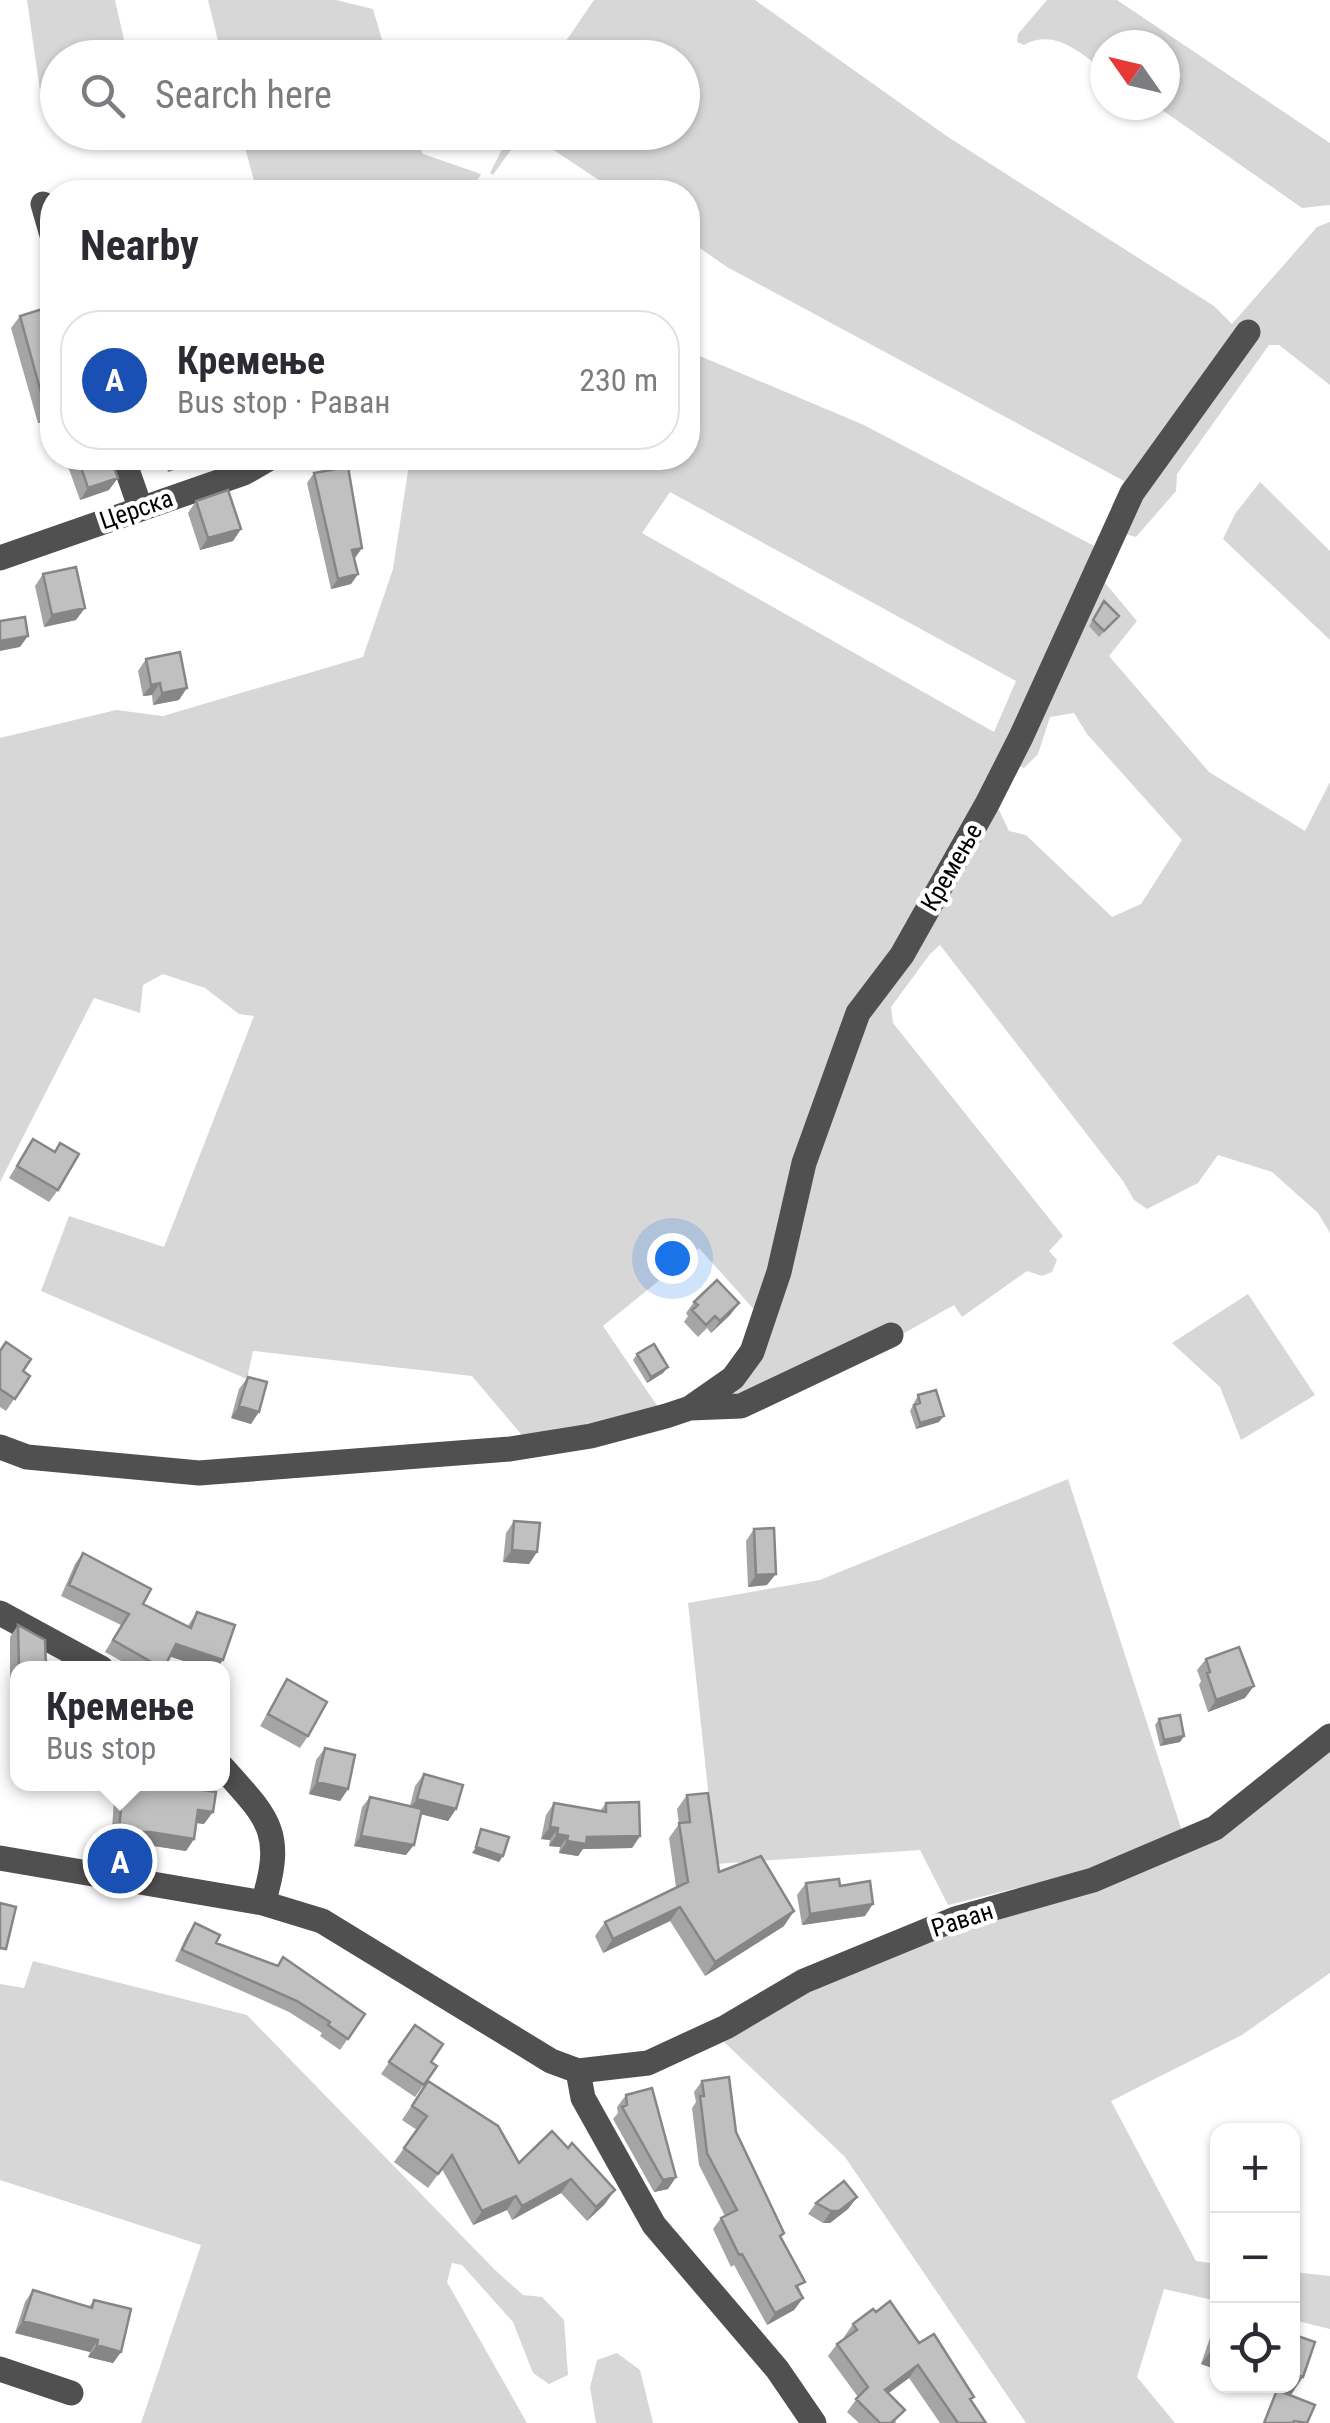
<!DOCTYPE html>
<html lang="en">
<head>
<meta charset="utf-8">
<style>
	body { margin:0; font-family:"Roboto Condensed",sans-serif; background:#f7f7f7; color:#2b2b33 }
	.controls { position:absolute; right:30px; bottom:30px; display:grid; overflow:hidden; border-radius:20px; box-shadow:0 2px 8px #0004 }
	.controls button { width:90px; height:90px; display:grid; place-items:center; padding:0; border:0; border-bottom:2px solid #e1e1e2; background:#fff; color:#2b2b33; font:50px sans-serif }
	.compass { position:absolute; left:1090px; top:30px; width:90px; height:90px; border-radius:50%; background:#fff; box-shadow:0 2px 8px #0004; rotate:304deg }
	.you { position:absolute; left:672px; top:1258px; width:35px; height:35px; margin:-25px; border:8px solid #fff; border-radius:50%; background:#1a73e8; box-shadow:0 0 0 15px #1a73e833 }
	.badge { display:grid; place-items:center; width:65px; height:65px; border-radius:50%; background:#111827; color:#fff; font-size:32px; font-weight:700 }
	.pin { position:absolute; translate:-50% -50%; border:5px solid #fff; box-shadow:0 2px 10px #0006 }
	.popup { position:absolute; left:10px; top:1661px; width:220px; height:130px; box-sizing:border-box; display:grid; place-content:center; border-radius:20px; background:#fff; filter:drop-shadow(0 2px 8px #0005); font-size:32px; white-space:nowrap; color:#7c7c81 }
	.popup b { font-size:38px; color:#2b2b33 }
	.popup::after { content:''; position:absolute; left:50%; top:100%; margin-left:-20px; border:20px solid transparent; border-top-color:#fff }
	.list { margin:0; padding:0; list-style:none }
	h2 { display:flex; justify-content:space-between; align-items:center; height:130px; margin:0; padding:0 40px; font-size:42px }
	h2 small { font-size:32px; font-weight:400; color:#7c7c81 }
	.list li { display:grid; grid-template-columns:65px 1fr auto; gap:30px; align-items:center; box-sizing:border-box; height:140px; margin:0 20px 20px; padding:0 20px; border:2px solid #e1e1e2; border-radius:40px }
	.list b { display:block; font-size:38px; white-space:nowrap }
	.list p { margin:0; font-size:32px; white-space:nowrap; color:#7c7c81 }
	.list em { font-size:32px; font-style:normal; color:#7c7c81 }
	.icon { flex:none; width:55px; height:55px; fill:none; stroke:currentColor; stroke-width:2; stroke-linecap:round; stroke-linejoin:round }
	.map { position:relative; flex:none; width:1330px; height:2423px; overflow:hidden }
	.search { position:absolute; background:#fff; box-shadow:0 2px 8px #0004; left:40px; top:40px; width:660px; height:110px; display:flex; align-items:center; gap:25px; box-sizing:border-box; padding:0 35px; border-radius:55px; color:#7c7c81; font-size:38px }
	.panel { position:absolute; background:#fff; box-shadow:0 2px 8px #0004; left:40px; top:180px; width:660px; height:290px; border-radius:40px }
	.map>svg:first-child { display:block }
	.green { fill:#d7d7d7; fill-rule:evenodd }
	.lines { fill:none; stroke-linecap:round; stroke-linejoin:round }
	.minor { stroke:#505050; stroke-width:25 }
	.wall { fill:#a5a5a5 }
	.shaded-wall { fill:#868686 }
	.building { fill:#c0c0c0; stroke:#868686; stroke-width:2.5 }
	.labels { text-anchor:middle; stroke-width:9; stroke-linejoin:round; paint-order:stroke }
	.street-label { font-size:25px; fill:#000; stroke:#fff }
</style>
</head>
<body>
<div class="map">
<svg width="1330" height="2423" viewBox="0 0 1330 2423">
	<rect width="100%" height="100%" fill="#fff"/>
	<path class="green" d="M27,0H115L128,57L58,58L57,97L41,98Z
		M208,0H336L373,9L387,57H222Z
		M594,0H755L948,137L1214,306L1232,324L1317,227L1330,222V385L1279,345H1269L1177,474L1176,491L1136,537L1125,534L1112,505L1124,481L727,267L688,240V192H617L528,133L520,137L493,175L490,173L510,133L682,132V58L555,57Z
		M1047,0H1117L1330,143V205L1302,208L1155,105H1165V45H1105V71C1080,53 1055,28 1024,45L1017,42L1018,34Z
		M241,133H412L423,154L481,174L471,192H257Z
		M688,351L864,425L1098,548L974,811L854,1012L759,1315L699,1248L603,1326L660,1410L526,1440L472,1376L253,1351L247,1379L41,1291L69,1216L164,1247L254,1016L239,1014L205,988L163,974L143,985L140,1013L94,998L0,1182V738L116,710L163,716L363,657L393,569L410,458H688ZM670,492L1016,681L994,732L642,533Z
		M1260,482L1330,551V640L1223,539L1235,514Z
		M1100,577L1137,621L1109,656L1209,772L1305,831L1330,782V1233L1318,1213L1272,1172L1218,1155L1198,1183L1147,1209L1134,1200L1123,1181L940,945L930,954L891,1007L893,1023L1063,1236L1049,1251L1057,1260L1052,1272L1042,1276L1027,1271L962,1317L954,1305L899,1336L737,1403L727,1387L862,1016L990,809L999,810L1009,831L1026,835L1112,917L1141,904L1182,840L1087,734L1074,713L1050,717L1038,754L1024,768L1014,764Z
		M1248,1294L1315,1395L1241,1440L1220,1387L1172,1343Z
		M1068,1479L1182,1831L1091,1870L948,1905L920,1850L716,1864L688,1603L820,1580Z
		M1330,1752V1973L1242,2035L1111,2101L1196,2261L1217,2264V2301L1164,2289L1137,2377L1175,2423H1026L845,2157L724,2042L820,1986L957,1931L1217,1838Z
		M33,1961L247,2015L495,2270L523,2295L542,2297L564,2320L568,2375L549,2384L533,2373L513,2322L462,2265L452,2263L447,2282L527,2423H141L201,2245L0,2180V1984L24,1988Z
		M1293,2272L1330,2276V2329L1293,2320Z
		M617,2353L640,2370L653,2423H596L590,2387L597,2360Z"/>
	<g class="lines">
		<path class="minor" d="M43,204L52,235
			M123,458L140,507
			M0,558L244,473L270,458
			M690,1408L741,1406L891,1335
			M0,1447L27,1457L199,1473L510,1449L591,1436L666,1416L690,1408L733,1378L752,1352L779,1272L804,1163L858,1013L902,955L987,804L1021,737L1132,493L1248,332
			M0,1613L101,1668
			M222,1767C269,1819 285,1832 263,1903
			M0,1858L263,1903L322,1921L551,2061L578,2071L648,2063L726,2027L804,1981L955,1919L1093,1880L1215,1828L1330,1736
			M578,2071L583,2098L654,2225L777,2369L814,2423
			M0,2369L71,2393"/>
	</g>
	<path class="wall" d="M52,306V418L38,423L11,328L20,316Z
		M65,458H110L109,490L80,500Z
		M163,458H201L198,461L168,472Z
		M314,473L362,548L354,558L358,574L351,584L331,589L307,483Z
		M196,501L241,529L233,541L200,550L188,513Z
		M43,574L76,620L44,627L35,586Z
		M1104,601L1119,616L1099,637L1089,626Z
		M146,659L179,700L153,705L152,695L143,696L138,671Z
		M33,1139L58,1190L49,1202L9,1178Z
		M694,1302L739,1303L730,1315L711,1333L707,1328L698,1337L684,1322L688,1316L686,1313Z
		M0,1351L30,1376L6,1411L0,1407Z
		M637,1354L668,1367L663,1373L647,1383L633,1360Z
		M248,1377L251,1424L231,1418L239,1389Z
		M918,1395L939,1422L916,1429L910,1411Z
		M514,1521L537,1552L529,1564L503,1562L506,1533Z
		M754,1529L767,1585L748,1587L746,1541Z
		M83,1553L143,1604L187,1627L197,1612L223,1660L217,1668H206L170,1656L164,1668H134L105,1652L121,1625L61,1596L75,1564Z
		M18,1625L46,1668H18V1698H10V1637Z
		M1206,1659L1245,1698L1208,1712L1199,1685L1201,1681L1197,1670Z
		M287,1679L308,1736L300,1748L260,1726Z
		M1159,1719L1184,1736L1180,1742L1160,1746L1155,1725Z
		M325,1748L348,1789L340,1801L309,1794L316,1760Z
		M424,1774L456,1809L448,1821L421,1814L406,1855L354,1846L362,1807L370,1797L410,1806L415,1786Z
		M102,1784H184V1787L204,1824L196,1823L194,1839L186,1851L141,1844H111L115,1784Z
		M687,1795L719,1872L784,1926L705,1976L670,1921L603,1953L595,1936L605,1922L676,1887L669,1838L679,1824L677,1809Z
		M554,1803L600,1811L606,1803L640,1836L632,1848L583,1849L578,1856L559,1853L560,1847L549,1846L550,1840L541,1839L546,1815Z
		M806,1883L840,1886L865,1916L802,1925L797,1895Z
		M195,1923L216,1943L278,1966L283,1957L365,2014L340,2050L320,2036L322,2033L289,2012L175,1961L187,1935Z
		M415,2025L431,2062L437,2066L415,2097L381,2074Z
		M428,2081L519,2163L552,2131L605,2204L587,2221L561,2193L512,2220L507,2210L473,2225L442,2169L428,2188L394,2162L417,2130L402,2120Z
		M702,2081L736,2132L784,2233L781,2238L803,2298L794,2310L767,2325L734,2265L731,2267L713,2229L721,2218L725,2216L699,2165L692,2108L696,2102L694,2092Z
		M626,2095L676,2177L668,2189L654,2192L613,2119L618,2113L617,2107Z
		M857,2197L848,2209L830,2223H823L808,2214L816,2203Z
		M33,2290L89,2307L94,2300L121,2352L113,2363L88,2357L90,2352L15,2333L25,2302Z
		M876,2312L919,2343L974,2397L971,2401L986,2423H940L909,2378L889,2393L896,2423H859L847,2412L858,2397L828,2356L837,2344L844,2338V2337L853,2324Z
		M1218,2323V2370L1201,2364L1213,2329Z"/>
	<path class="shaded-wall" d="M52,409V418L38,423L46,411Z
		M183,458H201L198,461L168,472L176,460Z
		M118,478L109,490L80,500L88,488Z
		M241,529L233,541L200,550L208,538Z
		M362,548L355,558L345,560L352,550Z
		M358,574L351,584L331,589L338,579Z
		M85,608L76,620L44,627L52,615Z
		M28,636L20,647L0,651V641Z
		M160,683L152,695L143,696L151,685Z
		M187,688L179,700L153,705L162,693Z
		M739,1303L730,1315L711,1333L720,1321Z
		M668,1367L663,1373L647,1383L651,1377Z
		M239,1406L259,1412L251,1424L231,1418Z
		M944,1416L939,1422L916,1429L920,1423Z
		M512,1550L537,1552L529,1564L503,1562Z
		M776,1574L767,1585L748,1587L756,1575Z
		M176,1644L223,1660L217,1668H206L168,1656Z
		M1254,1686L1245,1698L1208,1712L1216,1700Z
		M18,1688V1698H10Z
		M1184,1736L1180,1742L1160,1746L1164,1740Z
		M317,1782L348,1789L340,1801L309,1794Z
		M417,1799L456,1809L448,1821L408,1811Z
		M198,1810L213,1812L204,1824L190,1822Z
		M550,1827L558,1828L550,1840L541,1839Z
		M119,1832H150L194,1839L186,1851L141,1844H111Z
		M557,1834L568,1836L560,1847L549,1846Z
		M361,1836L414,1845L406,1855L354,1846Z
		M640,1836L632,1848L583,1849L578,1856L559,1853L567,1841L587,1837Z
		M476,1847L503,1856L499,1862L472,1853Z
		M873,1904L865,1916L802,1925L810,1914Z
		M680,1907L670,1921L603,1953L613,1939Z
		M794,1911L784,1926L705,1976L715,1962Z
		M676,2177L668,2189L654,2192L663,2180Z
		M571,2179L561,2193L512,2220L522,2206Z
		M615,2190L605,2204L587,2221L596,2207Z
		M516,2196L507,2210L473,2225L482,2211Z
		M857,2197L848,2209L830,2223H823L831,2211Z
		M803,2298L794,2310L767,2325L775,2313Z
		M23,2321L98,2340L90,2352L15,2333Z
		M97,2345L121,2352L113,2363L88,2357Z
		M1214,2347L1218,2348V2370L1201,2364Z
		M918,2365L909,2378L876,2402L885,2390Z
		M1292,2374L1303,2377L1291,2395L1263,2386H1292Z"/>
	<path class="building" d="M52,306V409L46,411L20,316Z
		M78,458H110L118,478L88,488Z
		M348,467L362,548L352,550L358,574L338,579L314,473Z
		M228,490L241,529L208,538L196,501Z
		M76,567L85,608L52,615L43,574Z
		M1104,601L1119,616L1104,631L1093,620Z
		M25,617L28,636L0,641V621Z
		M180,652L187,688L162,693L160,683L151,685L146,659Z
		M33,1139L55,1152L60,1143L79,1154L58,1190L17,1166Z
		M717,1280L739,1303L720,1321L715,1316L706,1325L692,1310L698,1305L694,1302Z
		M6,1342L31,1359L23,1371L30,1376L15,1399L0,1389V1351Z
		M654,1344L668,1367L651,1377L637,1354Z
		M248,1377L267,1382L259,1412L239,1406Z
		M936,1390L944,1416L920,1423L914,1405L920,1403L918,1395Z
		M514,1521L540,1523L537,1552L512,1550Z
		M774,1528L776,1574L756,1575L754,1529Z
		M83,1553L151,1589L143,1604L191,1628L197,1612L235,1625L223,1660L176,1644L164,1668H162L113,1640L129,1614L69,1585Z
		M18,1625L45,1640L46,1668H19Z
		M1239,1647L1254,1686L1216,1700L1207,1673L1210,1672L1206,1659Z
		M287,1679L327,1702L308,1736L268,1714Z
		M1180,1715L1184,1736L1164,1740L1159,1719Z
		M325,1748L355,1755L348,1789L317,1782Z
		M424,1774L463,1785L456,1809L417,1799Z
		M123,1784H184V1787L216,1792L213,1812L198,1810L194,1839L150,1832H119Z
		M708,1793L719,1872L761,1856L794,1911L715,1962L680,1907L613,1939L605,1922L688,1882L679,1823L690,1822L687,1795Z
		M370,1797L422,1809L414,1845L361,1836Z
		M639,1802L640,1836L587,1837L586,1844L567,1841L568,1836L557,1834L558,1828L550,1827L554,1803L606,1812V1803Z
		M481,1829L509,1837L503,1856L476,1847Z
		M839,1879L840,1886L870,1881L873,1904L810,1914L806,1883Z
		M0,1903L16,1907L6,1949L0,1948Z
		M195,1923L220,1935L216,1943L278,1966L283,1957L365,2014L348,2039L328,2025L330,2022L297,2001L182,1950Z
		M415,2025L443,2044L431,2062L437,2066L424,2085L389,2062Z
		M729,2077L736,2132L784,2233L780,2236L805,2282L796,2286L803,2298L775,2313L742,2254L739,2255L721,2218L737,2210L707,2153L700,2096H704L702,2081Z
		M428,2081L498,2126L519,2163L552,2131L568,2148L572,2143L615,2190L596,2207L571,2179L522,2206L516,2196L482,2211L452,2155L438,2174L404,2148L427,2116L412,2106Z
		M652,2088L676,2177L663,2180L622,2107L627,2105L626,2095Z
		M844,2181L857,2197L839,2211H831L816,2203Z
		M33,2290L92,2308L94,2300L131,2309L121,2352L97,2345L98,2340L23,2321Z
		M890,2301L919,2343L934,2334L974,2397L970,2399L986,2423H958L918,2365L885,2390L905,2410L891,2423H880L856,2399L868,2387L837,2344L857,2330L853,2324L873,2309L876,2312Z
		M1292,2334L1315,2342L1303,2377L1292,2374Z
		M1277,2390L1315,2405L1307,2423L1294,2421L1293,2423H1264Z"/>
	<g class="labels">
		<g class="street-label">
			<text transform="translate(136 509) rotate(-19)" y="9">Церска</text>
			<text transform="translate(951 867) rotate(-60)" y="9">Кремење</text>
			<text transform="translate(962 1919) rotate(-18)" y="9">Раван</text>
		</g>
	</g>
</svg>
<div class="controls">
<button>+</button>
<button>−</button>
<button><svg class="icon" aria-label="locate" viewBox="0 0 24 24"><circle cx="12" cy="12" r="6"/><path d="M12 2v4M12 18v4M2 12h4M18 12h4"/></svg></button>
</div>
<svg class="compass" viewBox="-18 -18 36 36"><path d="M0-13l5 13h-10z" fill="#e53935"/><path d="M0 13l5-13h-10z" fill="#7c7c81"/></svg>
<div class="you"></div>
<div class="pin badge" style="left:120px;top:1861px;background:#1a4fb4">A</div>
<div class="popup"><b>Кремење</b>Bus stop</div>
<div class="search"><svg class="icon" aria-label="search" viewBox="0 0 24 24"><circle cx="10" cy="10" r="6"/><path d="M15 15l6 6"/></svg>Search here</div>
<section class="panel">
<h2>Nearby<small></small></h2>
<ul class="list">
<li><span class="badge" style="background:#1a4fb4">A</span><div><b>Кремење</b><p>Bus stop · Раван</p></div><em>230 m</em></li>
</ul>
</section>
</div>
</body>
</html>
